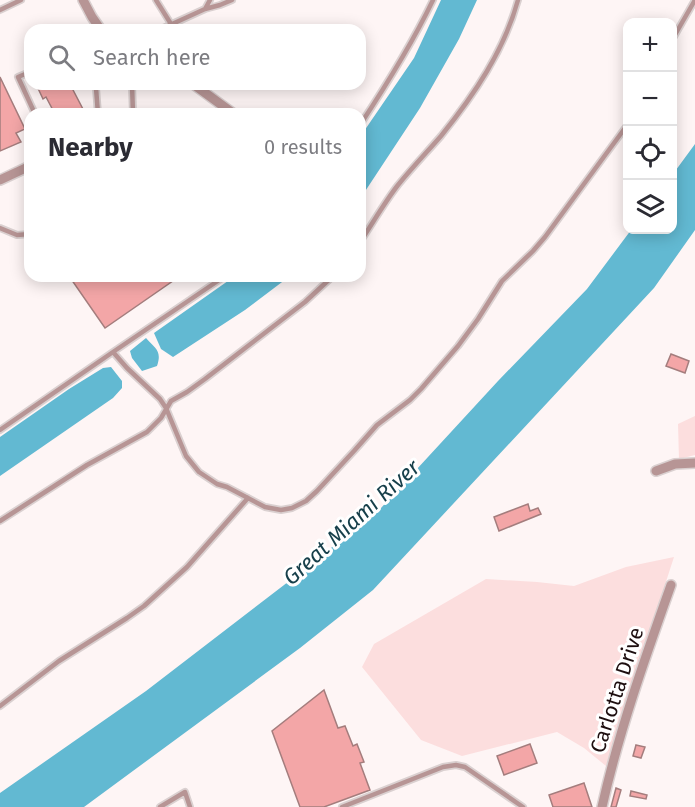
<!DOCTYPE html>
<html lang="en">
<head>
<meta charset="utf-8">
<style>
	body { margin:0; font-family:"Fira Sans",sans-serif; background:#f7f7f7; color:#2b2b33 }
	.controls { position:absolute; right:18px; top:18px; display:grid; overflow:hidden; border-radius:12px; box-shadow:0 3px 15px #0003 }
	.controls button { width:54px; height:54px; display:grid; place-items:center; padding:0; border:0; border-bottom:2px solid #e1e1e2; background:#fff; color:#2b2b33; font:30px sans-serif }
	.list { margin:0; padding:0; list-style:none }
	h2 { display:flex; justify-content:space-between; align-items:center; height:78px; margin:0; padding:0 24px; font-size:26px }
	h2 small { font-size:20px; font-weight:400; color:#7c7c81 }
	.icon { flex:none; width:33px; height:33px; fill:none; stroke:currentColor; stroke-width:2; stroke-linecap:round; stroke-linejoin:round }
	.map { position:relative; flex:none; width:695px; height:807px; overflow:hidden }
	.search { position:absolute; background:#fff; box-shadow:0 3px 15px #0003; left:24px; top:24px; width:342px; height:66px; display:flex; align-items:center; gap:15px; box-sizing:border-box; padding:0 21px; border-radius:18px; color:#7c7c81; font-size:22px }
	.panel { position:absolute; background:#fff; box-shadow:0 3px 15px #0003; left:24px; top:108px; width:342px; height:174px; border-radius:18px }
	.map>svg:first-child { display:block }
	.green { fill:#fcdede }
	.water { fill:#62b9d2 }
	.building { fill:#f3a6a7; stroke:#a47d7d; stroke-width:1.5 }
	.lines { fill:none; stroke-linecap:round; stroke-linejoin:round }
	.lane-casing { stroke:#dad0d0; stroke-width:8 }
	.street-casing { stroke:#dad0d0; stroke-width:12 }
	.lane { stroke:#b79595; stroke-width:4.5 }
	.street { stroke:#b79595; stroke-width:9 }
	.labels { text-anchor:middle; stroke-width:6; stroke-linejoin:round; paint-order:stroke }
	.street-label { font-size:21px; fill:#1d0e0f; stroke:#fff }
	.water-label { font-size:22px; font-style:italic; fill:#163f4a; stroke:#fff }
</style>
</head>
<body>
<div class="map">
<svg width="695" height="807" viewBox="0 0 695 807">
	<rect width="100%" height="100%" fill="#fef5f5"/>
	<path class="green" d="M695,416V455L679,459L678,424Z
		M674,557L606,766L584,748L557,732L462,756L421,740L362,667L374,644L486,579L537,582L574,586L626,567Z"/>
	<path class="water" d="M441,0H477L459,39L420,108L360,199V137L414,58Z
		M695,144V230L654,288L373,590L300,648L84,807H0V793L146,691L301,572L381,508L498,381L587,289L631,230H672L673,174Z
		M235,276H290L245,310L173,357L161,349L154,333Z
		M146,338C156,349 162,351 157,366L142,371L132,358L130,351Z
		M111,367L122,381V388L113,398L0,476V437L69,389L103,368Z"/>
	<path class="building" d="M0,77L25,129L16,133L21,142L0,151Z
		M36,84H74L71,86L85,113L55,114L46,97L43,99Z
		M69,276H180L105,328Z
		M671,354L689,361L685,373L666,366Z
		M528,504L530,511L538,508L541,514L499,531L494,517Z
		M324,690L338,728L345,726L353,746L357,744L364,762L360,763L370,790L324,807H300L272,731Z
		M530,744L537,763L504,775L497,756Z
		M636,745L645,747L641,758L633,756Z
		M584,783L592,807H553L549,795Z
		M616,788L621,790L616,807H611Z
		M631,791L647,795L646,799L630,796Z"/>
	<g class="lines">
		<defs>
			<path id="lane" d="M156,0L171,24
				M205,9L220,5L232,0
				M0,10L21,0
				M159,30L205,9L210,0
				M672,40L695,0
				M30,72L18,77L35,114
				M95,84L96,88L98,114
				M132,84L133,114
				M360,125C387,84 412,44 433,0
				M0,228L17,235L30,234
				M360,242C373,223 384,203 398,185C412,168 427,152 441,136C474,95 504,51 518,0
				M113,352L225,276
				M0,430L113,352L127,368L160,399L166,408L186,456L199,472L217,484L227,487L265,507L281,510L292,508L306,501L317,491L354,451L377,425L410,400L421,389L458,346L478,319L502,281L533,251L545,237L628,124
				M0,521L87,465L147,432L161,418L171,401L187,392L205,379L305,302L333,276
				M0,706L59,661L127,618L144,606L187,567L248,498
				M160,807L185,792L190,807
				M342,807L443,767L456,765L465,767L523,807"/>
			<path id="street" d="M83,0L92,17L101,30
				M193,84L234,114
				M0,180L30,166
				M656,471L675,464L695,463
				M602,807C619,731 645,658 671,585"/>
		</defs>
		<use href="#lane" class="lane-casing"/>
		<use href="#street" class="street-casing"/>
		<use href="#lane" class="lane"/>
		<use href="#street" class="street"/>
	</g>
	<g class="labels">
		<g class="street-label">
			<text transform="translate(617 690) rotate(-72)" y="7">Carlotta Drive</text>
		</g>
		<g class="water-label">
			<text transform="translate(351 522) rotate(-42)" y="8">Great Miami River</text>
		</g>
	</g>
</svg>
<div class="controls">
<button>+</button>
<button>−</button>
<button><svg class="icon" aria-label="locate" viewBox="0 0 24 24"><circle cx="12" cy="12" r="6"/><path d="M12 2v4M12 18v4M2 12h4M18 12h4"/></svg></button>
<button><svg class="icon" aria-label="layers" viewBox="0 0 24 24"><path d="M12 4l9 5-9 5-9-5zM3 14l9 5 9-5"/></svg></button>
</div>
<div class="search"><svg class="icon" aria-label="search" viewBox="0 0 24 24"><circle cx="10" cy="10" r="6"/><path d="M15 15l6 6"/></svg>Search here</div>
<section class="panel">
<h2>Nearby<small>0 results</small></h2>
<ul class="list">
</ul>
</section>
</div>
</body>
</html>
